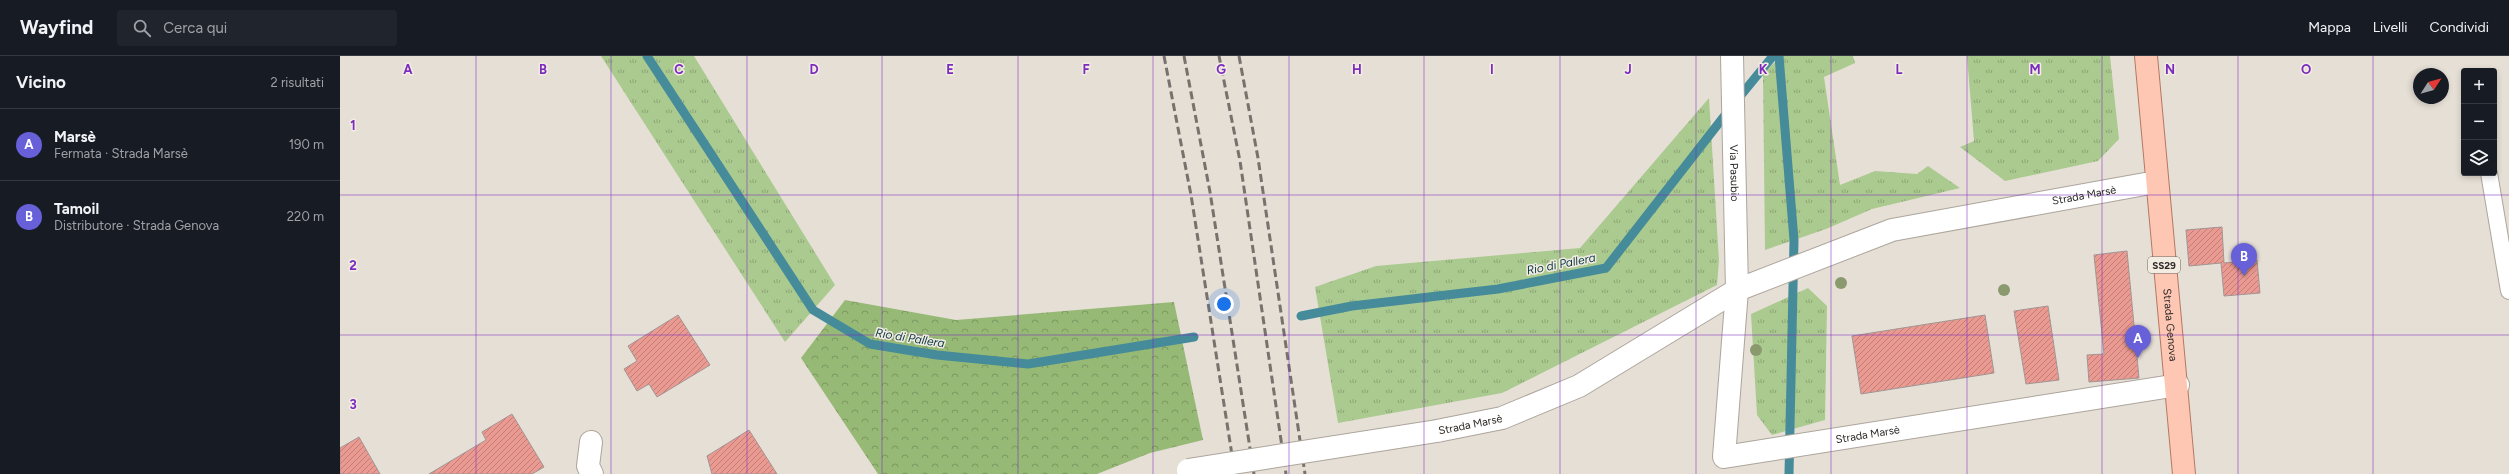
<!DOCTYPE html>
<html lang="it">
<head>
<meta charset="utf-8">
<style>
	body { margin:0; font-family:Figtree,sans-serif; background:#20242c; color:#f1f3f6 }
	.controls { position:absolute; right:12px; top:12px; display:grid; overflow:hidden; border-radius:4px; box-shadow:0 2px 6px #0003 }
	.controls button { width:36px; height:36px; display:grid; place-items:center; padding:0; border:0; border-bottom:1px solid #363941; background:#171b24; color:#f1f3f6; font:20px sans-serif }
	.compass { position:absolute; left:2073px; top:12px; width:36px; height:36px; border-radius:50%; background:#171b24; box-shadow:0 2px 6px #0003; rotate:54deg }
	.you { position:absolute; left:884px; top:248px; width:14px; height:14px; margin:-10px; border:3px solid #fff; border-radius:50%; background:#1a73e8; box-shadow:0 0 0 6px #1a73e833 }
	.badge { display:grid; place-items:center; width:26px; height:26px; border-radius:50%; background:#6760d9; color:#fff; font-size:13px; font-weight:700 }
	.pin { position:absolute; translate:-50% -33px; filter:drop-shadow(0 1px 2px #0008) }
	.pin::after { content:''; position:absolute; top:21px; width:14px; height:12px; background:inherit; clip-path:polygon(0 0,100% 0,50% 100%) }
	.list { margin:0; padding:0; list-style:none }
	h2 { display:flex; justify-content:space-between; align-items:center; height:52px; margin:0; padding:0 16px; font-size:17px }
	h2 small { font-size:13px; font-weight:400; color:#9ea1a6 }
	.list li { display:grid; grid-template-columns:26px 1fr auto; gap:12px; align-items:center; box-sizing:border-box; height:72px; padding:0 16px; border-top:1px solid #363941 }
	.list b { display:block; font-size:15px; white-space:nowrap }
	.list p { margin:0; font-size:13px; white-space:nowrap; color:#9ea1a6 }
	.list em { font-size:13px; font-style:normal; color:#9ea1a6 }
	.icon { flex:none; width:22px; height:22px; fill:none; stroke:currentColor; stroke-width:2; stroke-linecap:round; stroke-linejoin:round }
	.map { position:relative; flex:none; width:2169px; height:418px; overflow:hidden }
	header { display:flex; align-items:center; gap:24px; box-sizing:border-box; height:56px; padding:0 20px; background:#171b24; border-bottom:1px solid #363941 }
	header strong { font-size:19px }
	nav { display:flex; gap:22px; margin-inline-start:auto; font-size:14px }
	.search { width:280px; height:36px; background:#20242c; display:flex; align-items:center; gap:10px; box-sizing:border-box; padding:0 14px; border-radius:4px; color:#9ea1a6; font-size:15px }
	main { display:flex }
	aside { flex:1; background:#171b24 }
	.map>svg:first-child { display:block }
	.grass { fill:url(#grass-tufts) }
	.forest { fill:url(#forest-crowns) }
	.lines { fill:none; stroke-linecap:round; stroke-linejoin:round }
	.stream { stroke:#458b9a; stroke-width:9 }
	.building { fill:url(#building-hatch); stroke:#a19594 }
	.service-casing { stroke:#aca59c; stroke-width:18 }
	.minor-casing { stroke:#aca59c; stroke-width:24 }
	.primary-casing { stroke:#b47861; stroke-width:24 }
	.service { stroke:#fff; stroke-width:16 }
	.minor { stroke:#fff; stroke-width:22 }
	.primary { stroke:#fdc7b3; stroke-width:22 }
	.rail { stroke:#77726d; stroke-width:3; stroke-dasharray:8 4; stroke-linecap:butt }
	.minor-bridge-casing { stroke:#aca59c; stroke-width:24; stroke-linecap:butt }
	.minor-bridge { stroke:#fff; stroke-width:22 }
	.tree { fill:#8a996e }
	.grid { fill:none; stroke:#7b2cbf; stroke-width:1; stroke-opacity:0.55 }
	.labels { text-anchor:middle; stroke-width:3; stroke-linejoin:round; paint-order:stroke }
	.shield { fill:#f3ece3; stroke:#68645f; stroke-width:1 }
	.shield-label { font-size:10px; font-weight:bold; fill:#2d2a27 }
	.street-label { font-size:11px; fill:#2d2a27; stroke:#f3ece3 }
	.water-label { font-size:12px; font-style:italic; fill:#083943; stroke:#f3ece3 }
	.grid-label { font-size:13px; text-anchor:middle; font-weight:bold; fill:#7b2cbf; stroke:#f3ece3; stroke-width:3; stroke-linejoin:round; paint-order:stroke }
</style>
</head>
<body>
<header>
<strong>Wayfind</strong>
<div class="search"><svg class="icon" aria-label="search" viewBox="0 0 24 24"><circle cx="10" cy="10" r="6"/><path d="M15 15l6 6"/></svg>Cerca qui</div>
<nav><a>Mappa</a><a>Livelli</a><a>Condividi</a></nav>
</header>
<main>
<aside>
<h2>Vicino<small>2 risultati</small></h2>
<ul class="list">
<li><span class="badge">A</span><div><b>Marsè</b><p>Fermata · Strada Marsè</p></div><em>190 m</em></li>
<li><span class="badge">B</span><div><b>Tamoil</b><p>Distributore · Strada Genova</p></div><em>220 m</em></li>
</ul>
</aside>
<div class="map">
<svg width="2169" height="418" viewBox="0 0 2169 418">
	<defs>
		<pattern id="grass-tufts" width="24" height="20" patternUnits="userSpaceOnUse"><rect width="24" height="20" fill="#abca8f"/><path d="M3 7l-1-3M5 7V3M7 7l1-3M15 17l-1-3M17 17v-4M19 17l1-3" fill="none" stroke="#8ca475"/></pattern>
		<pattern id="forest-crowns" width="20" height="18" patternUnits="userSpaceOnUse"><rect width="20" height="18" fill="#97b976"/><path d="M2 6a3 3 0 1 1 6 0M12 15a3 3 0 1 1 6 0" fill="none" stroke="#7c9761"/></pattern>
		<pattern id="building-hatch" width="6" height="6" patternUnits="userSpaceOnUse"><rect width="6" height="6" fill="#eb9a92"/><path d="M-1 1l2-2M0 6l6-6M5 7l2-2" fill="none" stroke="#bf7e77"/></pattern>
	</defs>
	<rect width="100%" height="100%" fill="#e6dfd6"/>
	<path class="grass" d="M261,0H354L495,229L445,286Z
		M1441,0H1513L1515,7L1484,21L1500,129L1535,115L1577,118L1588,110L1620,132L1532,153L1486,173L1425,194L1423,18Z
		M1627,0H1770L1779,83L1758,105L1665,125L1620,91L1634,85Z
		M1369,42L1379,205L1377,229L1162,337L998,367L975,231L1036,210L1240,192Z
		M1468,232L1487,250L1485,364L1432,379L1417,359L1411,258Z"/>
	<path class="forest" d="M505,244L616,264L834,246L863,384L810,397L757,418H538L461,302Z"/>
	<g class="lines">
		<path class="stream" d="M307,0L473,254L530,288L597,299L688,308L854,281
			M1439,0L1454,184L1449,418
			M1397,44L1433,0
			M961,260L1012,250L1158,233L1266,212L1389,54"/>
	</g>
	<path class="building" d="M1882,171L1884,207L1917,204L1920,237L1884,240L1881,207L1849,210L1846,174Z
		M1787,195L1799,322L1749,326L1747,299L1764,298L1754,199Z
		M1708,250L1719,324L1686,328L1674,255Z
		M338,259L370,309L317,341L309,328L297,335L284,313L297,305L288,290Z
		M1645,259L1654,317L1521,338L1512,280Z
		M172,358L204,411L192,418H89L146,384L142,376Z
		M409,374L437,418H372L367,400Z
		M19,381L40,418H0V392Z"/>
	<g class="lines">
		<defs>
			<path id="service" d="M2149,117L2169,235"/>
			<g id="minor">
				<path id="s1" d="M1392,0L1397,234L1384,401L1838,329"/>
				<path id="s2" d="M1097,375L1162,362L1239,330L1397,234L1552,174L1816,126"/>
				<path d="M251,386L248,410L252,418"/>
			</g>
			<g id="primary">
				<path id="s3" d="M1806,0L1844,418"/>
			</g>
		</defs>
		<use href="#service" class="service-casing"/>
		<use href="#minor" class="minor-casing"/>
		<use href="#primary" class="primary-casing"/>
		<use href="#service" class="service"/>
		<use href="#minor" class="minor"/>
		<use href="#primary" class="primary"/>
		<path class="rail" d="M824,0L851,139L895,418
			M844,0L870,136L914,418
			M879,0L900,105L946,418
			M899,0L918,102L965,418"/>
		<defs>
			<path id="minor-bridge" d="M848,414L1097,375"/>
		</defs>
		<use href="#minor-bridge" class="minor-bridge-casing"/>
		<use href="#minor-bridge" class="minor-bridge"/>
	</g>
	<g class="tree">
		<circle cx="1501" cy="227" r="6"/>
		<circle cx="1664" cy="234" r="6"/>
		<circle cx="1416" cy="294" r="6"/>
	</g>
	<path class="grid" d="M136,0V418M271,0V418M407,0V418M542,0V418M678,0V418M813,0V418M949,0V418M1084,0V418M1220,0V418M1356,0V418M1491,0V418M1627,0V418M1762,0V418M1898,0V418M2033,0V418M0,139H2169M0,279H2169"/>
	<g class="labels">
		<rect class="shield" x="1808" y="201" width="32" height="16" rx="3"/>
		<g class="shield-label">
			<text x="1824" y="213">SS29</text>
		</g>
		<g class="street-label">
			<text dy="4" stroke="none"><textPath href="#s1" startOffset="117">Via Pasubio</textPath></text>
			<text dy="4" stroke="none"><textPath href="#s2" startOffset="696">Strada Marsè</textPath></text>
			<text dy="4" stroke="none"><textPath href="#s3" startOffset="270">Strada Genova</textPath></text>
			<text dy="4" stroke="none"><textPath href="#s2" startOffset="34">Strada Marsè</textPath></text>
			<text dy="4" stroke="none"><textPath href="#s1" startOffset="547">Strada Marsè</textPath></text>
		</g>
		<g class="water-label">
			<text transform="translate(1221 208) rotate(-11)" y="4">Rio di Pallera</text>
			<text transform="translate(570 282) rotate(9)" y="4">Rio di Pallera</text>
		</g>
	</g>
	<g class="grid-label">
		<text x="68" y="18">A</text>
		<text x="203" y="18">B</text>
		<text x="339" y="18">C</text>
		<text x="474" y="18">D</text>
		<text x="610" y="18">E</text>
		<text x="746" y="18">F</text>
		<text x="881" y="18">G</text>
		<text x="1017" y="18">H</text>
		<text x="1152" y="18">I</text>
		<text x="1288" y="18">J</text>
		<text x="1423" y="18">K</text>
		<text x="1559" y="18">L</text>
		<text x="1695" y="18">M</text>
		<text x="1830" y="18">N</text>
		<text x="1966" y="18">O</text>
		<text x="13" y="74">1</text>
		<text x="13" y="214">2</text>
		<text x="13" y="353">3</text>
	</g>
</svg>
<div class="controls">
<button>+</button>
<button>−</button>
<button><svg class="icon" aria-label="layers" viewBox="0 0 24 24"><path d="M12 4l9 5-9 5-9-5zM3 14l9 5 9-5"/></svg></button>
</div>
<svg class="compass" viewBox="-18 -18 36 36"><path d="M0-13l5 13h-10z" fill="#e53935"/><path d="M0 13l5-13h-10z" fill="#9ea1a6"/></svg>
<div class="you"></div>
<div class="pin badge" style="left:1798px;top:302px">A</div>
<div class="pin badge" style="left:1904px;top:220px">B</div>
</div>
</main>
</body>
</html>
